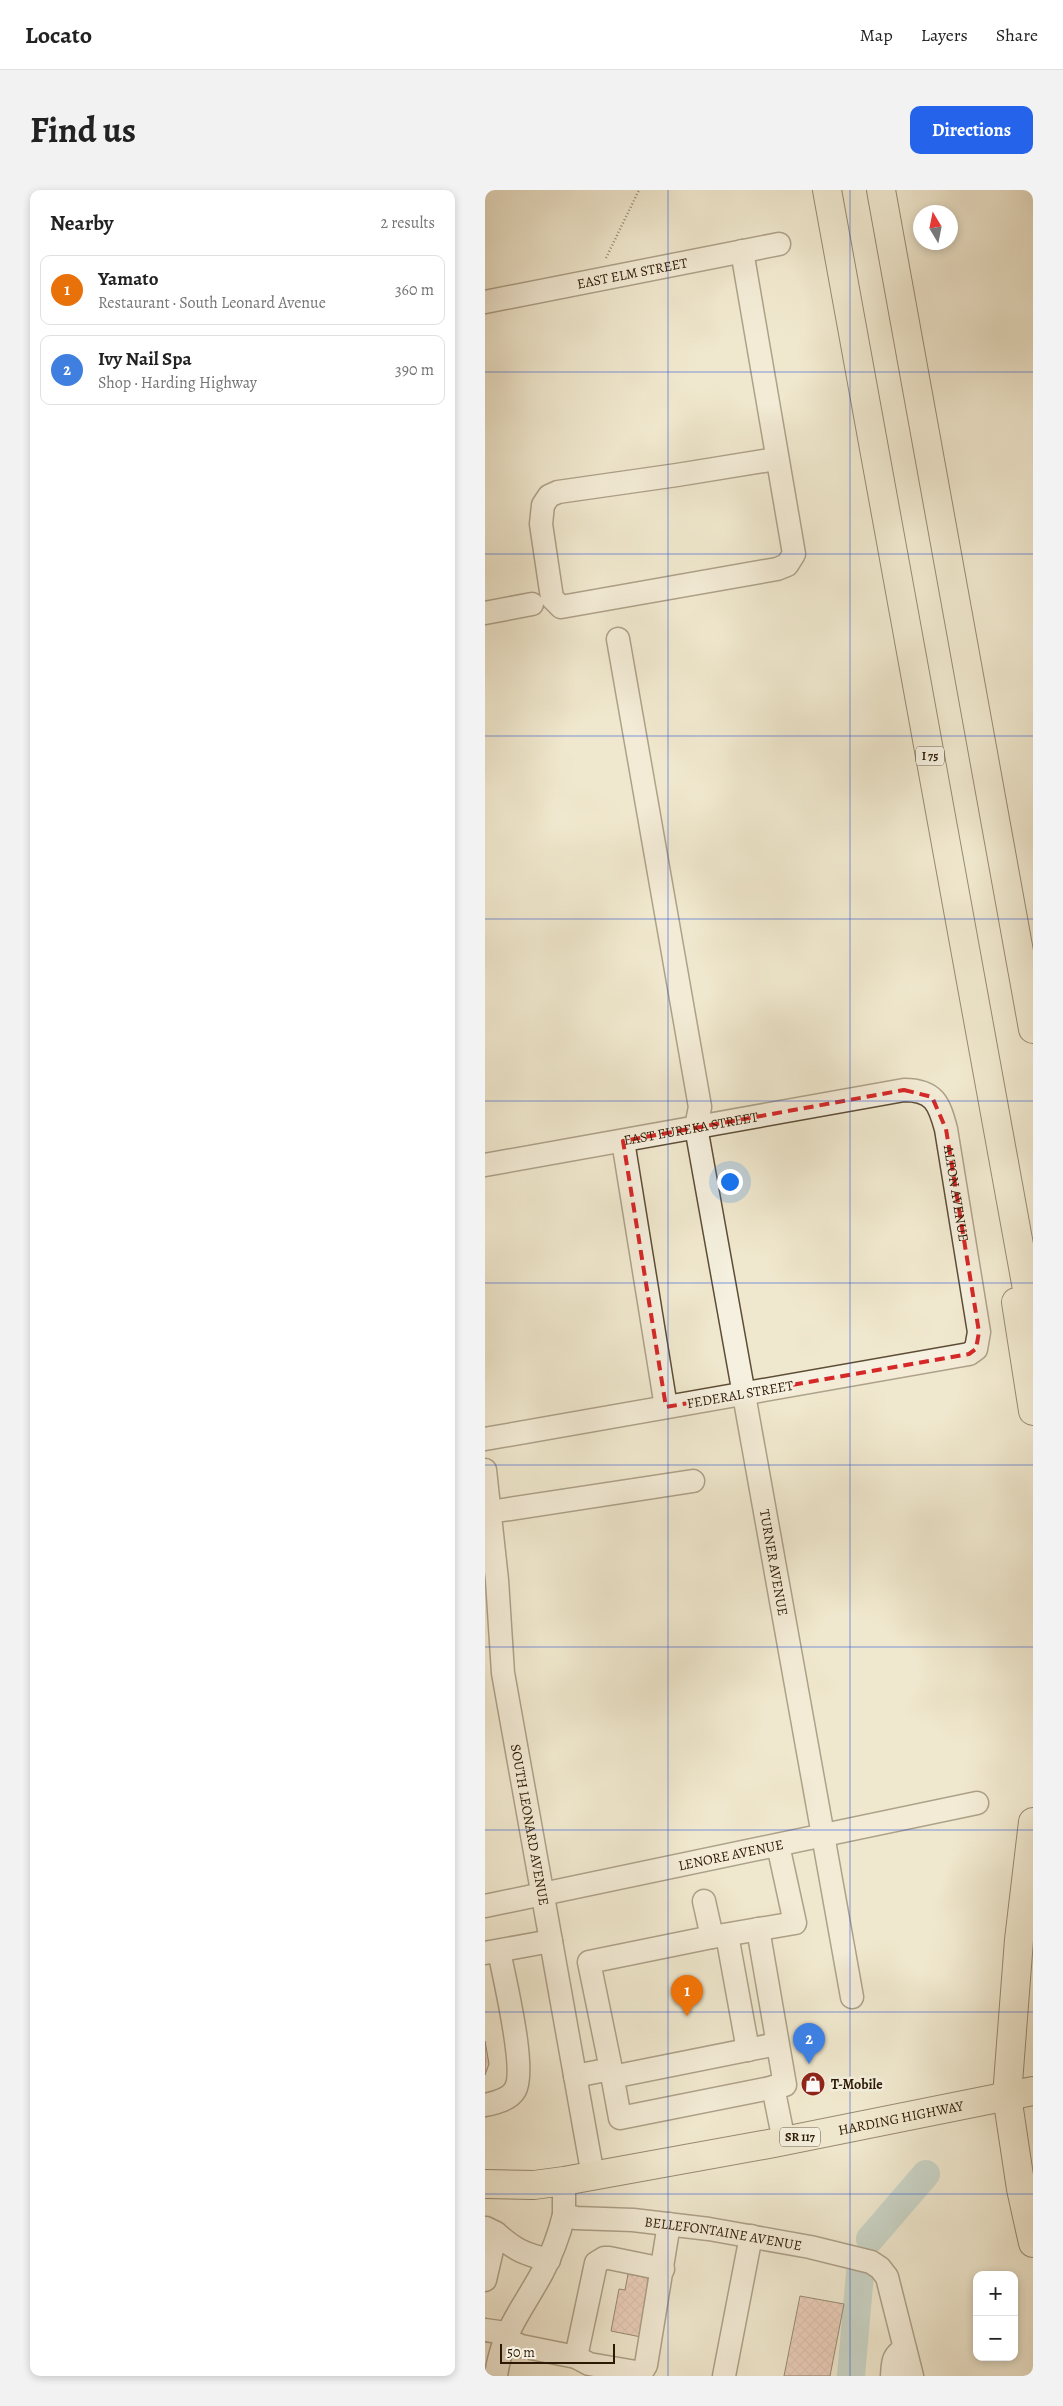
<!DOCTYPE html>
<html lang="en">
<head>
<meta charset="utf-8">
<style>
	body { margin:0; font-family:Alegreya,serif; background:#f2f2f2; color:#222 }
	.controls { position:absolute; right:15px; bottom:15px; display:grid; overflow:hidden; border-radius:10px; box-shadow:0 2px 8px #0003 }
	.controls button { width:45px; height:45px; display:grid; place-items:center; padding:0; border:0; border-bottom:1px solid #e0e0e0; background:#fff; color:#222; font:25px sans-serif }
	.compass { position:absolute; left:428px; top:15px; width:45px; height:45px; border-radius:50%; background:#fff; box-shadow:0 2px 8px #0003; rotate:350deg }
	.scale { position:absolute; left:15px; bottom:12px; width:115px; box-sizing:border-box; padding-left:5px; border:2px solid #2c1904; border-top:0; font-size:14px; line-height:18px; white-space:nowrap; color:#2c1904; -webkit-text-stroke:4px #f5f0df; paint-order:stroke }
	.you { position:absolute; left:244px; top:991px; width:18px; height:18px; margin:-12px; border:4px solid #fff; border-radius:50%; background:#1a73e8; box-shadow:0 0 0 8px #1a73e833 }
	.badge { display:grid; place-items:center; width:32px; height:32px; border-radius:50%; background:#2563eb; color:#fff; font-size:16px; font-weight:700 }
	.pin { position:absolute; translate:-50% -41px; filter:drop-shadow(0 1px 2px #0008) }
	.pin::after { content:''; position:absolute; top:26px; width:18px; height:15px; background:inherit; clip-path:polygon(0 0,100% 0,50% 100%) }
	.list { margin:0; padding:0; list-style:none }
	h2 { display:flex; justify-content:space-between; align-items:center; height:65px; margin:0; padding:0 20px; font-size:21px }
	h2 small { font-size:16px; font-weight:400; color:#767676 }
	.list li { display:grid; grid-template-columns:32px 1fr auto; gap:15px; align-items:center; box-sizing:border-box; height:70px; margin:0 10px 10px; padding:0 10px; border:1px solid #e0e0e0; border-radius:10px }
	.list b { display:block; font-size:19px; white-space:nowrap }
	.list p { margin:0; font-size:16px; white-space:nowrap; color:#767676 }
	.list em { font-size:16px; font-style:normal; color:#767676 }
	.map { position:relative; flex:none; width:548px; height:2186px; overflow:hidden; border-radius:10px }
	header { display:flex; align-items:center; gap:30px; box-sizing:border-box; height:70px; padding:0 25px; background:#fff; border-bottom:1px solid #e0e0e0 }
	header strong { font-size:24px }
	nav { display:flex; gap:28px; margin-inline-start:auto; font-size:18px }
	.intro { display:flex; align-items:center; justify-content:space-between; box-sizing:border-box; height:120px; padding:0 30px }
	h1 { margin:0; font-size:35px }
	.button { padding:12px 22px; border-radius:10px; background:#2563eb; color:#fff; font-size:18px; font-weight:700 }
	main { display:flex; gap:30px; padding:0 30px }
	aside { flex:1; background:#fff; border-radius:10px; box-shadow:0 2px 8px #0003 }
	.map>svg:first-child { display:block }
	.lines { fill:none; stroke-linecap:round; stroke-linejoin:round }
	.river { stroke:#9bbfbe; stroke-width:28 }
	.building { fill:url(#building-cross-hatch); stroke:#2c1904 }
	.minor-casing { stroke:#5d4d36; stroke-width:25 }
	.major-casing { stroke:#2c1904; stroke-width:30 }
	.highway-casing { stroke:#2c1904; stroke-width:30 }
	.path { stroke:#2c1904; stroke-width:2.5; stroke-dasharray:1 2.5; stroke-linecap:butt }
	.minor { stroke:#f5f0df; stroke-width:22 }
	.major { stroke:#f0e8ce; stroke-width:28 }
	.highway { stroke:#f0e8ce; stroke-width:28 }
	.marked { fill:none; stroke:#d62828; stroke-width:4; stroke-dasharray:10 6; stroke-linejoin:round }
	.grid { fill:none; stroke:#1d4ed8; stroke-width:1; stroke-opacity:0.55 }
	.labels { text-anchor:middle; stroke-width:5; stroke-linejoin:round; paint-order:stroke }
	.shield { fill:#f5f0df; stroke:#685a46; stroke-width:1 }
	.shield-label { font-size:12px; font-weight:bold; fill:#2c1904 }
	.street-label { font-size:14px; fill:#2c1904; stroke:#f5f0df }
	.poi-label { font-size:14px; font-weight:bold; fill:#2c1904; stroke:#f5f0df; text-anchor:start }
</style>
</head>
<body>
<header>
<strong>Locato</strong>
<nav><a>Map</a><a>Layers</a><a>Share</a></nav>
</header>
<div class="intro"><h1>Find us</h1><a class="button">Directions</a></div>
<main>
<aside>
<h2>Nearby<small>2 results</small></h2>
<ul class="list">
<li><span class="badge" style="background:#e8710a">1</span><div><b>Yamato</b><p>Restaurant · South Leonard Avenue</p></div><em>360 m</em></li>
<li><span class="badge" style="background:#3f7fe0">2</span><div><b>Ivy Nail Spa</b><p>Shop · Harding Highway</p></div><em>390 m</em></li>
</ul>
</aside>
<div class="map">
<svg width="548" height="2186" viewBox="0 0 548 2186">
	<defs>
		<pattern id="building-cross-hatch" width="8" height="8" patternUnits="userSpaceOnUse" patternTransform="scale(1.25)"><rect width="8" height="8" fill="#e3af9f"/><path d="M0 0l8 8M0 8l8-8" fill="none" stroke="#c39687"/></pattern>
	</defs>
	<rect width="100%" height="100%" fill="#f0e8ce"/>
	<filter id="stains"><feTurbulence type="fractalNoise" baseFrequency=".004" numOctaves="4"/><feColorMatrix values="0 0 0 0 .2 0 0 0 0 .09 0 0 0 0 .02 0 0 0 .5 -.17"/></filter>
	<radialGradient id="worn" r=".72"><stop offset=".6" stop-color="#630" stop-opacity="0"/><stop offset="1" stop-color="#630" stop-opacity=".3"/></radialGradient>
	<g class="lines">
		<path class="river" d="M385,2049L441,1984
			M366,2186L375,2083"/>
	</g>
	<path class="building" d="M0,1851L4,1874L0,1885Z
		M143,2084L163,2088L162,2097L165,2098L156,2147L126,2141L134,2099L140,2100Z
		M315,2106L359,2114L345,2186H299Z"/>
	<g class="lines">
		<defs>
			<g id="minor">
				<path d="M257,61L309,364L302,375L292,379L76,417L67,408L56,334L58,315L64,306L73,302L192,285L291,269"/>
				<path id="s1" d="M0,112L294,54"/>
				<path d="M0,423L47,414"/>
				<path id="s2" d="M133,449L215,917L211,937L367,1807"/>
				<path d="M138,951L181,1217"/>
				<path id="s3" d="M0,975L419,900C449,900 454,913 461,939L494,1142L491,1159L484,1164L0,1249"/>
				<path id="s4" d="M0,1280L12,1390L18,1483L108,1986"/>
				<path d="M5,1322L208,1291"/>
				<path d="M219,1711L227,1747L310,1733L293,1655"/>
				<path id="s5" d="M0,1716L492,1613"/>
				<path d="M242,1745L263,1860"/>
				<path d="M0,1763L66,1751"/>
				<path d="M126,1879L135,1928L300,1895L273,1739"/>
				<path d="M90,1886L126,1879L104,1772L227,1747"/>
				<path d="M127,1887L292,1854"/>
				<path d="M288,1897L299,1951"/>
				<path d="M0,1915C10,1913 24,1910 30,1900C42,1880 19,1787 14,1761"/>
				<path id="s6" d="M62,1995L79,1991V2025L91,2028L148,2030L224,2039L325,2057L386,2072L395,2078L402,2087L427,2186"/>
				<path d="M11,2043C30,2060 39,2064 64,2070"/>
				<path d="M0,2090L11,2043L1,2038"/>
				<path d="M0,2140L21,2143L27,2152L36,2156L91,2167L104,2174L151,2182L158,2180L161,2175L184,2034"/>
				<path d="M91,2167L111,2073L119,2068H124L178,2079"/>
				<path d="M11,2186C17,2141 37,2120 57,2083C67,2064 74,2045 79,2025"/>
				<path d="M239,2186L266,2046"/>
				<path d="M407,2186C408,2173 407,2165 420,2159"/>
			</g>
			<g id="major">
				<path id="s7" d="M0,1994L49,1995L79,1991L289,1953L548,1901"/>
			</g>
			<path id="highway" d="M342,0L548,1132
				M396,0L548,839
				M531,1112L548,1221
				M548,1632L534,1750L522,1906L536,1999L548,2053"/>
		</defs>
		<use href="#minor" class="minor-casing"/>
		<use href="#major" class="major-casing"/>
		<use href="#highway" class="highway-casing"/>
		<path class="path" d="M121,68L154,0"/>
		<use href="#minor" class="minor"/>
		<use href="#major" class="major"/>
		<use href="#highway" class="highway"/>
	</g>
	<path d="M0 0H548V2186H0ZM419,900L447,907L461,939L494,1142L491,1159L484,1164L181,1217L138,951Z" fill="#f0e8ce" fill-opacity=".55" fill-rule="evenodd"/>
	<path class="marked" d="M419,900L447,907L461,939L494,1142L491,1159L484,1164L181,1217L138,951Z"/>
	<path class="grid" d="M183,0V2186M365,0V2186M0,182H548M0,364H548M0,546H548M0,729H548M0,911H548M0,1093H548M0,1275H548M0,1457H548M0,1640H548M0,1822H548M0,2004H548"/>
	<defs>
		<symbol id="shop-disc" viewBox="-11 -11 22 22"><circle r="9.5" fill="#8f2418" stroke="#f5f0df"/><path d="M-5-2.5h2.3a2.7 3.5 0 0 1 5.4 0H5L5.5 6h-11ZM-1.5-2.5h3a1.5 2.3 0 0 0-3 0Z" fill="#fff"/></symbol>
	</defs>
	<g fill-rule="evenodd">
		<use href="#shop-disc" x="314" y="1880" width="28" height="28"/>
	</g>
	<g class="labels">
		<g class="shield">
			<rect x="431" y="556.5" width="28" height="19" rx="4"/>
			<rect x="295" y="1937.5" width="40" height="19" rx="4"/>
		</g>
		<g class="shield-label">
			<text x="445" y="570">I 75</text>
			<text x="315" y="1951">SR 117</text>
		</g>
		<g class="street-label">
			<text dy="5" stroke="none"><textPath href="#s1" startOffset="150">EAST ELM STREET</textPath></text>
			<text dy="5" stroke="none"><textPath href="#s3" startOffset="209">EAST EUREKA STREET</textPath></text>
			<text dy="5" stroke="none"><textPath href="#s3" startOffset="555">ALTON AVENUE</textPath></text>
			<text transform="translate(255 1204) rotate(-10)" y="5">FEDERAL STREET</text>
			<text dy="5" stroke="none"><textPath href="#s2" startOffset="938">TURNER AVENUE</textPath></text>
			<text dy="5" stroke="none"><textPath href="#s4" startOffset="358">SOUTH LEONARD AVENUE</textPath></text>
			<text dy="5" stroke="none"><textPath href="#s5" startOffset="251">LENORE AVENUE</textPath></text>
			<text dy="5" stroke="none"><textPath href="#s7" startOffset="422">HARDING HIGHWAY</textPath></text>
			<text dy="5" stroke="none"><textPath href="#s6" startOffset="212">BELLEFONTAINE AVENUE</textPath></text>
		</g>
		<g class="poi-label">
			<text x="346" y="1899">T-Mobile</text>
		</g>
	</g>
	<rect width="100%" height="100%" filter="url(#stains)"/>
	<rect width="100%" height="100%" fill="url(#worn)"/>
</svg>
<div class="controls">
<button>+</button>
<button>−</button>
</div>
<svg class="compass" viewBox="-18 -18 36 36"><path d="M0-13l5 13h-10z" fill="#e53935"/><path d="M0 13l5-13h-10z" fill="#767676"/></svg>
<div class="scale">50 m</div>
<div class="you"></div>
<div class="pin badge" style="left:202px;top:1826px;background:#e8710a">1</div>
<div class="pin badge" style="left:324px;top:1874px;background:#3f7fe0">2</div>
</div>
</main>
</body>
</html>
